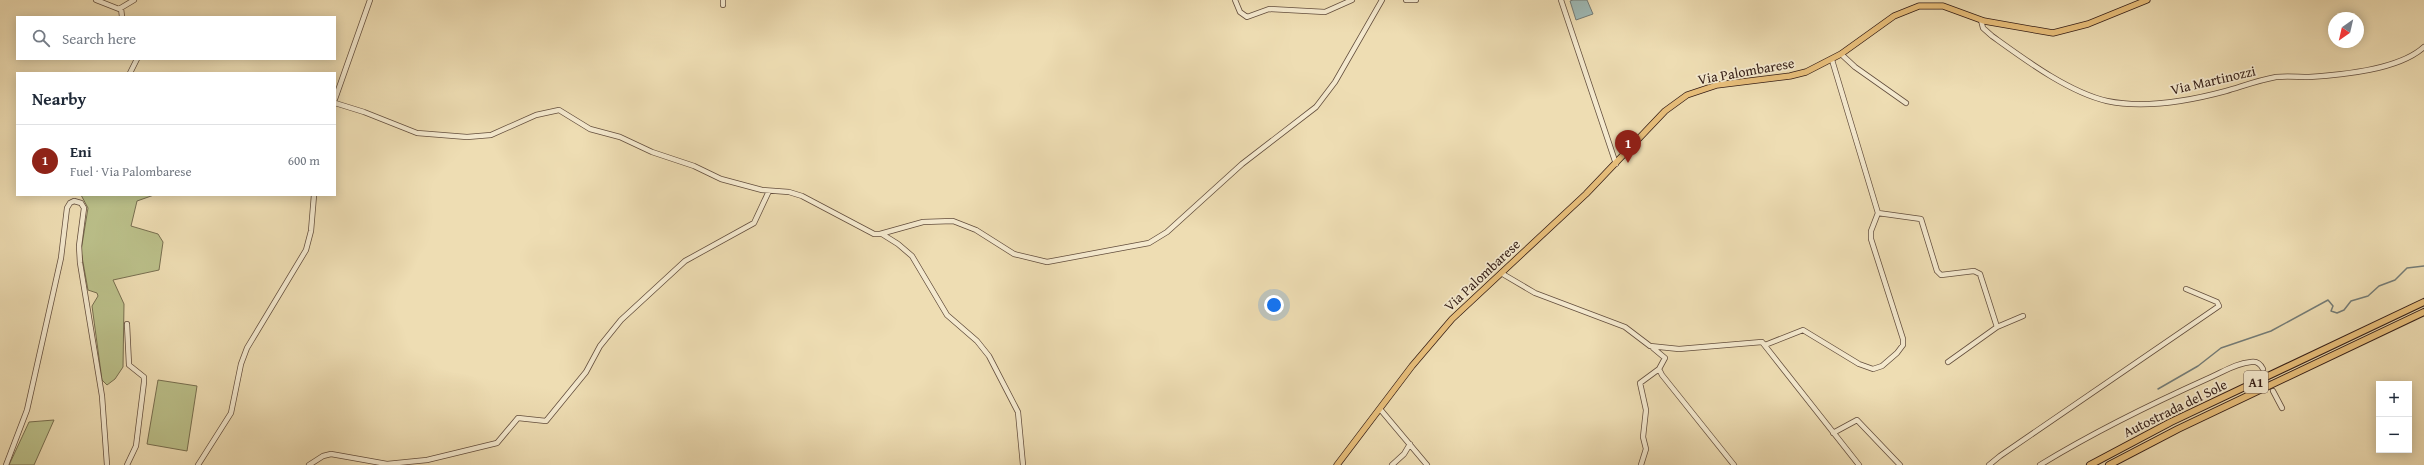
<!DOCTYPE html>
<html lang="en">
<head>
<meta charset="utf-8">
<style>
	body { margin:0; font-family:"Gentium Book Plus",serif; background:#f2f2f3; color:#1f2937 }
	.controls { position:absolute; right:12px; bottom:12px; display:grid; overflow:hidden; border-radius:0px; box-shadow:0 2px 10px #0003 }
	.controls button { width:36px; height:36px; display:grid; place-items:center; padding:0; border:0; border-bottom:1px solid #e0e1e3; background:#fff; color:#1f2937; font:20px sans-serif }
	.compass { position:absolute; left:2328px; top:12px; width:36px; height:36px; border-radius:50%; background:#fff; box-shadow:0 2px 10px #0003; rotate:214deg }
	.you { position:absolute; left:1274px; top:305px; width:14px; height:14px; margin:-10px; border:3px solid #fff; border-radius:50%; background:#1a73e8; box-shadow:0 0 0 6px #1a73e833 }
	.badge { display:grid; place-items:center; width:26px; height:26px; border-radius:50%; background:#8f2418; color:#fff; font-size:13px; font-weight:700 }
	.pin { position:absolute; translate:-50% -33px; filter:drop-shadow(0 1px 2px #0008) }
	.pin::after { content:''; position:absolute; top:21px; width:14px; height:12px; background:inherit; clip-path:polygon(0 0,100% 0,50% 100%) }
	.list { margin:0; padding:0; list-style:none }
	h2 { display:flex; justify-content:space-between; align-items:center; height:52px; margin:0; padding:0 16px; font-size:17px }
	h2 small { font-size:13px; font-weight:400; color:#747a83 }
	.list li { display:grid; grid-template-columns:26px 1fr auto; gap:12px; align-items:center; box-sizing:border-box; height:72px; padding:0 16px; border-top:1px solid #e0e1e3 }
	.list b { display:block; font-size:15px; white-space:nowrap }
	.list p { margin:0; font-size:13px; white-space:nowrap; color:#747a83 }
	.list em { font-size:13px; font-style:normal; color:#747a83 }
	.icon { flex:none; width:22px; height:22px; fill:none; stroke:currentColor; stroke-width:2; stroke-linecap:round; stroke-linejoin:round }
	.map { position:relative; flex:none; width:2424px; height:465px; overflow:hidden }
	.search { position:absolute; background:#fff; box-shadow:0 2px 10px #0003; left:16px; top:16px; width:320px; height:44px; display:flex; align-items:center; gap:10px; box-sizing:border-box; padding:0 14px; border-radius:0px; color:#747a83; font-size:15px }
	.panel { position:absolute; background:#fff; box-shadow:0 2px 10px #0003; left:16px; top:72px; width:320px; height:124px; border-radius:0px }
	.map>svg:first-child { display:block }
	.green { fill:#bbc08a; stroke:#786f50 }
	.water { fill:#9ebab7; stroke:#747c77 }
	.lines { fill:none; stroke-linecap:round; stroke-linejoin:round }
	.stream { stroke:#747c77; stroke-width:1.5 }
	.minor-tunnel { stroke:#c9b794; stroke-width:4.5; stroke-dasharray:4.5 2; stroke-linecap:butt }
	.minor-casing { stroke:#634e3d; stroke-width:6 }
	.major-casing { stroke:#351e16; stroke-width:7 }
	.highway-casing { stroke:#351e16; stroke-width:8 }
	.minor { stroke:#f4e9ce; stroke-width:4.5 }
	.major { stroke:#e7be7a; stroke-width:5.5 }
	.highway { stroke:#e7be7a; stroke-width:6 }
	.labels { text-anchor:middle; stroke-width:3.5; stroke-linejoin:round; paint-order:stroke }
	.shield { fill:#f4e9ce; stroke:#6e5b4d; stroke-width:1 }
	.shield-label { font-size:13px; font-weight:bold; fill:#351e16 }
	.street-label { font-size:14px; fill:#351e16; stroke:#f4e9ce }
</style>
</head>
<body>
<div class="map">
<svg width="2424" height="465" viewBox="0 0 2424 465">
	<rect width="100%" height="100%" fill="#eeddb3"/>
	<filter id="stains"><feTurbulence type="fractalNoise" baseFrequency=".005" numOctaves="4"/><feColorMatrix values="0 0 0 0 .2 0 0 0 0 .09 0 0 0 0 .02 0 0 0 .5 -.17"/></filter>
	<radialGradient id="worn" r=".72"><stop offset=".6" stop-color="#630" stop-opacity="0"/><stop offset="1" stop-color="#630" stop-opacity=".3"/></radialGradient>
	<path class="green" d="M81,195H154L137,201L131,226L158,234L163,242L159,270L113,280L124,304L123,367L115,379L107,385L102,380L92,306L98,296L97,293L88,290L81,251L88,208Z
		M158,380L197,386L187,451L147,444Z
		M54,420L34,465H9L29,422Z"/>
	<path class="water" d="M1573,0H1587L1593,14L1576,20L1570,1Z"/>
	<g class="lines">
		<path class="stream" d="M2158,389L2198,366L2221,348L2271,331L2328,300L2333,306L2331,311L2337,313L2344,310L2351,301L2368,296L2379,286L2395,280L2407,268L2424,266"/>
		<path class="minor-tunnel" d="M2263,369L2272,388"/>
		<defs>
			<path id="minor" d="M96,0L119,9L134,0
				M1235,0L1240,12L1247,17L1269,9L1325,12L1352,0
				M1406,0H1416
				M1561,0L1616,164
				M723,5V0
				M121,8L122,17
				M1981,20L1983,28L1992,36C2024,59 2068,92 2107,101C2145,109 2189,101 2226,91C2243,86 2259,80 2276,77C2287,76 2298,77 2309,77C2342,75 2399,70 2424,47
				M1841,54L1855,67L1906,103
				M1832,60L1878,213
				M130,73L137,59
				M335,99L370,0
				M335,103L364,112L417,133L467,137L491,135L536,115L559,110L590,129L620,137L652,152L694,166L721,179L762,190L789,192L802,196L874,234H880L923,222L953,221L976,230L1014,254L1047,262L1149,243L1167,232L1242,164L1316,107L1335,82L1382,0
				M882,234L898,244L912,256L947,315L977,341L989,356L1018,412L1023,465
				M1501,273L1535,293L1625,327L1650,346L1679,349L1762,342L1859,465
				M1997,327L2023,316
				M1765,345L1803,330L1859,364L1873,369L1882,366L1897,353L1903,345V339L1871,239V231L1878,213L1921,219L1937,271L1941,275L1974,271L1980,274L1997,327L1948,362
				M1653,348L1665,358L1659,369L1662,375L1734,465
				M2273,391L2282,408
				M1380,409L1427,465
				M1833,433L1857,420L1900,465
				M6,465L27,410L61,258L67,208L70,203L74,201L81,203L84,208L79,246L80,263L102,396L107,465
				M127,465L136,446L144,382V377L129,365L127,324
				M198,465L231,413L241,364L247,348L306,250L311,231L314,195
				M309,465L323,456L331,454L387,464L427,460L497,443L518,418L546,421L586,372L600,346L621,320L685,261L754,223L769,191
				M1392,465L1404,454L1410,444
				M1641,465L1646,449L1643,437L1646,410L1640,383L1659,369
				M1989,465L2000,456L2219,306L2217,302L2186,289
				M2040,465C2094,432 2151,404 2209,378C2223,372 2236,363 2251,362C2257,361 2261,365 2263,369"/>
			<path id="major" d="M1337,465L1412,366L1452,319L1586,194L1665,111L1687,95L1717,85L1790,76L1806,72L1841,54L1894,16L1919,6H1943L1984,21L2053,33L2088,24L2147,0"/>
			<path id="highway" d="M2090,465L2171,422L2424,302
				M2109,465L2178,429L2424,312"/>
		</defs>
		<use href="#minor" class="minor-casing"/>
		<use href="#major" class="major-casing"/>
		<use href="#highway" class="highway-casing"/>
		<use href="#minor" class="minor"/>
		<use href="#major" class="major"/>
		<use href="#highway" class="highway"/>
	</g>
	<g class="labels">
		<rect class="shield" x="2244" y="371" width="24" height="22" rx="3"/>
		<g class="shield-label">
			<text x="2256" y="387">A1</text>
		</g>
		<g class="street-label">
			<text transform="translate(1746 71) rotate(-10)" y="5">Via Palombarese</text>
			<text transform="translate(2213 80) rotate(-13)" y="5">Via Martinozzi</text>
			<text transform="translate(1482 275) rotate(-43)" y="5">Via Palombarese</text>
			<text transform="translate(2175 408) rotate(-26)" y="5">Autostrada del Sole</text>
		</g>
	</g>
	<rect width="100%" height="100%" filter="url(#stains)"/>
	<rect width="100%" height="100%" fill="url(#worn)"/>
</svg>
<div class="controls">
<button>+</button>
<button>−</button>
</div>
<svg class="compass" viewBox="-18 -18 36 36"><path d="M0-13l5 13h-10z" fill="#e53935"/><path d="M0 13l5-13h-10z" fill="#747a83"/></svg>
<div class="you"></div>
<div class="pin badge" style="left:1628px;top:163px">1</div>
<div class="search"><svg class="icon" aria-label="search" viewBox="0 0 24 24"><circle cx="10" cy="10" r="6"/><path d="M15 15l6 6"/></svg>Search here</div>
<section class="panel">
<h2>Nearby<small></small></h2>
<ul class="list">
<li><span class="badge">1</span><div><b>Eni</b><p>Fuel · Via Palombarese</p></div><em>600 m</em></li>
</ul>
</section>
</div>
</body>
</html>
